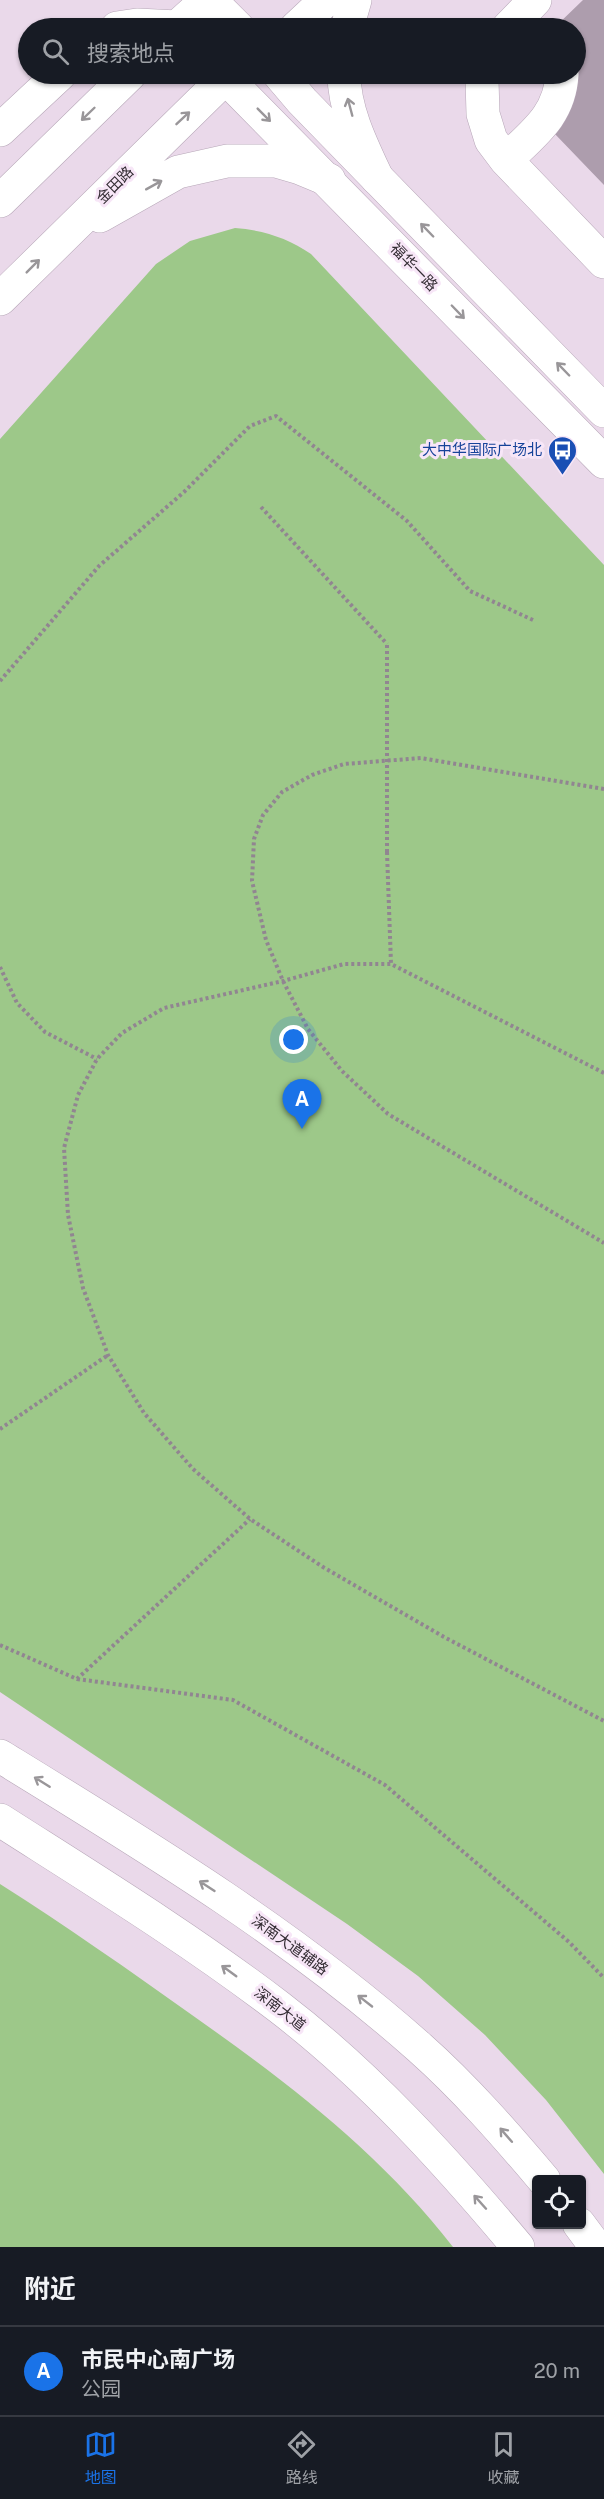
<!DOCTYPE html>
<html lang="zh">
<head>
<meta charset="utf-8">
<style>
	body { margin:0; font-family:"Public Sans","Noto Sans SC",sans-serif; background:#20242c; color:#f1f3f6 }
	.controls { position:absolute; right:18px; bottom:18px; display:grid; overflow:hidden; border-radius:6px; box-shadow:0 2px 4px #0004 }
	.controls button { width:54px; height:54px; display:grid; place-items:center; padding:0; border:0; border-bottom:2px solid #363941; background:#171b24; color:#f1f3f6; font:30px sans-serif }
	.you { position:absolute; left:294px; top:1040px; width:21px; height:21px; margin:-15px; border:4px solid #fff; border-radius:50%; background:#1a73e8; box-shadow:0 0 0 9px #1a73e833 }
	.badge { display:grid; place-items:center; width:39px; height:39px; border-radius:50%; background:#1a73e8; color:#fff; font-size:20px; font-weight:700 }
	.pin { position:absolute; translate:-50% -50px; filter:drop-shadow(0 2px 3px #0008) }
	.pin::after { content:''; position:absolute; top:32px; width:21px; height:18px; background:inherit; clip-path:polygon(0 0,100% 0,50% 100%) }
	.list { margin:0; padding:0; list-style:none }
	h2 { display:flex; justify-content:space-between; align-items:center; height:78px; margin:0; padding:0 24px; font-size:26px }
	h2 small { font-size:20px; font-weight:400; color:#9ea1a6 }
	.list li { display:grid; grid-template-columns:39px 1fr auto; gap:18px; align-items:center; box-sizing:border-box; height:90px; padding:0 24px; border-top:2px solid #363941 }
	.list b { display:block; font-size:22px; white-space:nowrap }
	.list p { margin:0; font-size:20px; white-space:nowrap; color:#9ea1a6 }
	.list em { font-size:20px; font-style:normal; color:#9ea1a6 }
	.icon { flex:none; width:33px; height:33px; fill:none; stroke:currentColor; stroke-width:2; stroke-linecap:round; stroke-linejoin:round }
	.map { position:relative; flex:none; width:604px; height:2247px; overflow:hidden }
	.search { position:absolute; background:#171b24; box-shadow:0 2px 4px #0004; left:18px; right:18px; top:18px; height:66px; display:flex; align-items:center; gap:15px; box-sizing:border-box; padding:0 21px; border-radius:33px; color:#9ea1a6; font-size:22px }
	.sheet { height:168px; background:#171b24 }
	nav { display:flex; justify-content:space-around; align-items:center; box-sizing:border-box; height:84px; border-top:2px solid #363941; background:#171b24; font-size:16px; color:#9ea1a6 }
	nav a { display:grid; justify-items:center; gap:3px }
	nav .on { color:#1a73e8 }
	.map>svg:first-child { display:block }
	.green { fill:#9dc889 }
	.building { fill:#ad9dad }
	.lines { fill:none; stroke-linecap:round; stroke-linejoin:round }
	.minor-casing { stroke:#b7a7b8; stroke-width:34 }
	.major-casing { stroke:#b7a7b8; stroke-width:34 }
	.path { stroke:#918591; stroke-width:4; stroke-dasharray:3 3; stroke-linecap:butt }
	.minor { stroke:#fff; stroke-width:33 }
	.major { stroke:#fff; stroke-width:33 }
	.path-bridge { stroke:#918591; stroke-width:4; stroke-dasharray:3 3; stroke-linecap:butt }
	.oneway { stroke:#999699 }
	.labels { text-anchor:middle; stroke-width:6; stroke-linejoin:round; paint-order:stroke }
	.street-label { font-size:15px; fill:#332c33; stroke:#f7e6f7 }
	.transit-label { font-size:15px; fill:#164399; stroke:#f7e6f7; text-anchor:end }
</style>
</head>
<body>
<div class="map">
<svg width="604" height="2247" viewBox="0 0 604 2247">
	<rect width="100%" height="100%" fill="#ead9ea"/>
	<path class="green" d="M235,228C263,230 288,238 311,254L604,565V2174L546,2100L485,2035L418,1976L347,1924L0,1692V439L156,264L190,241Z
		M0,1884C66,1926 129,1970 192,2015C287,2082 381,2154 453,2247H0Z"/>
	<path class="building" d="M583,0H604V185L554,133L576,74V28H554Z"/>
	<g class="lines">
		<defs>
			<path id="minor" d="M210,0L238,28
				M117,28L137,25L177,27
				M508,28L535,0
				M222,74L604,462
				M279,74L302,101L604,411
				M484,74L482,80L483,114L491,140L506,160L604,262
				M0,130L60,74
				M506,160C534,133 560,115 562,74"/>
			<path id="major" d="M176,28L207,0
				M296,28L326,0
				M347,28L355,0
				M344,74C344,110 362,146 377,178
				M0,201L130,74
				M100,216L178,172L227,161H276L300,168L329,180
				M0,299L226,77L233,74
				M0,1756C145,1845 292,1934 420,2048C465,2088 505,2134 544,2180
				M0,1820C94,1880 190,1939 279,2007C368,2075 446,2161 518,2247
				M579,2224L596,2247"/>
		</defs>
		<use href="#minor" class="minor-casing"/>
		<use href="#major" class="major-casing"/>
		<path class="path" d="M261,507L387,644
			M0,681L99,566L184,492L250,426L276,416L407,521L470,591L533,620
			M604,789L421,758L344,764L312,775L282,792L263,815L254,839L252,881L266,940L283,981L308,1029L342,1071L388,1114L604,1243
			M387,852L391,964
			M0,967L17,1003L45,1032L97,1059
			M604,1073L391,964H344L283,981L164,1008L122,1033L97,1059L78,1095L64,1148L68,1215L83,1288L108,1355L144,1413L193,1469L250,1519L323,1567L444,1637L604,1721
			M0,1429L108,1355
			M0,1645L77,1679L250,1519
			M77,1679L233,1700L385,1785L569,1942L604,1978"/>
		<use href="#minor" class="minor"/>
		<use href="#major" class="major"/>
		<path class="path-bridge" d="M387,852V644"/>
	</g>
	<defs><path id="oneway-shaft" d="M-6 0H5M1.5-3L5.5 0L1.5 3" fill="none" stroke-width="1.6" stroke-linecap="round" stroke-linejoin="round" transform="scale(1.5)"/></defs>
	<g class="oneway">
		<use href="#oneway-shaft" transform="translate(350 107) rotate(-105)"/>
		<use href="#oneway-shaft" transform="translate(88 114) rotate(136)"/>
		<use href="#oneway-shaft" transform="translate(264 115) rotate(45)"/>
		<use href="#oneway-shaft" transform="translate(183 118) rotate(-43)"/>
		<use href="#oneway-shaft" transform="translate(154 185) rotate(-29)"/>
		<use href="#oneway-shaft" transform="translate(427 230) rotate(-134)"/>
		<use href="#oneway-shaft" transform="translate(33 266) rotate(-45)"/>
		<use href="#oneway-shaft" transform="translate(458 312) rotate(46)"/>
		<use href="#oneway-shaft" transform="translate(563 369) rotate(-134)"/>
		<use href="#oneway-shaft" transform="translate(42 1782) rotate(-148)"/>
		<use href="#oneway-shaft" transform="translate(207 1886) rotate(-147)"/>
		<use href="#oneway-shaft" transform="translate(229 1971) rotate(-144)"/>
		<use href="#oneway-shaft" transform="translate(365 2001) rotate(-142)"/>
		<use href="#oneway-shaft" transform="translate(506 2135) rotate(-131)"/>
		<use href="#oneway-shaft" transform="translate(480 2202) rotate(-132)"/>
	</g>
	<defs>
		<symbol id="bus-pin" viewBox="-11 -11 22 30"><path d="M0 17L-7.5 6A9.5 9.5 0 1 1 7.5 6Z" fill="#1a4fb4" stroke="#f7e6f7"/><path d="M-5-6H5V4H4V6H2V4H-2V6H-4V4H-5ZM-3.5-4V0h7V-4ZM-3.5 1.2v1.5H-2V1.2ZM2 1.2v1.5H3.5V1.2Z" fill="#fff"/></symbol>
	</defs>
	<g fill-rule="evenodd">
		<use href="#bus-pin" x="546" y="434" width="33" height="45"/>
	</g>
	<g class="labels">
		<g class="street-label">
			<text transform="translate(115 185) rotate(-45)" y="5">金田路</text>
			<text transform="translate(414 267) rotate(46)" y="5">福华一路</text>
			<text transform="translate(290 1945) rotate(36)" y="5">深南大道辅路</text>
			<text transform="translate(280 2009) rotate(38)" y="5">深南大道</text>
		</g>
		<g class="transit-label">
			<text x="542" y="455">大中华国际广场北</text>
		</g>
	</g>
</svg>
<div class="controls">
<button><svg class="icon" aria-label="locate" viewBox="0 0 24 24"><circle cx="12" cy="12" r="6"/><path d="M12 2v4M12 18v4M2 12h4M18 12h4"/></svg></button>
</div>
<div class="you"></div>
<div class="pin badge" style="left:302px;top:1129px">A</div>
<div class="search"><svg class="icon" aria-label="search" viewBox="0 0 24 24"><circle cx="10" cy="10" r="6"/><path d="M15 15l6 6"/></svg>搜索地点</div>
</div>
<section class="sheet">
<h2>附近<small></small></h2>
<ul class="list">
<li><span class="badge">A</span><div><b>市民中心南广场</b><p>公园</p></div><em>20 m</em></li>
</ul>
</section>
<nav>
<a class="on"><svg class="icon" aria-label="map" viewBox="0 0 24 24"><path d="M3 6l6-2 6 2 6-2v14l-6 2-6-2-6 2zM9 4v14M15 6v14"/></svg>地图</a>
<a><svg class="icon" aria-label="directions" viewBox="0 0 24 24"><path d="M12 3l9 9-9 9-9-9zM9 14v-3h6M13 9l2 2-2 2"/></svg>路线</a>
<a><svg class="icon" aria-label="saved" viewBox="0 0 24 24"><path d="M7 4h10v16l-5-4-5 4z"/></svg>收藏</a>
</nav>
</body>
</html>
